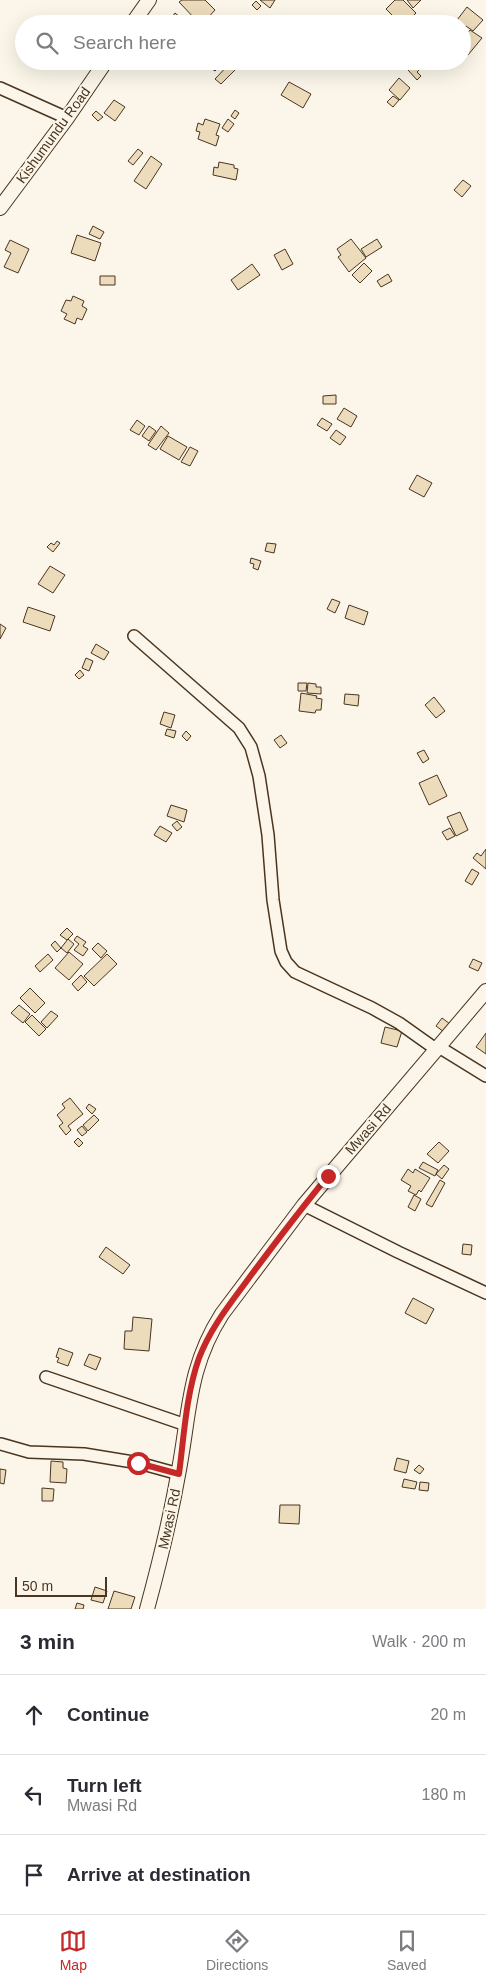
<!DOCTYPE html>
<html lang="en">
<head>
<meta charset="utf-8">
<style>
	body { margin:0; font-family:Helvetica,sans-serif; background:#f2f2f3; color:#2b2b33 }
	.scale { position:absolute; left:15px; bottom:12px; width:92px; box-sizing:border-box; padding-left:5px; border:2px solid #4a3520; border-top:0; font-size:14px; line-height:18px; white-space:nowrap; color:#4a3520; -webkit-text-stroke:4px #fbf6e9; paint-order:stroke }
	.stop { position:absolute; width:15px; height:15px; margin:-11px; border:4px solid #c62828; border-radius:50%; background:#fff }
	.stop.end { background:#c62828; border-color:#fff; box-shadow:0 1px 5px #0008 }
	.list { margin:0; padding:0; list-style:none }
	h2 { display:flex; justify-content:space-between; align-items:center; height:65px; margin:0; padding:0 20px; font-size:21px }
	h2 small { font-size:16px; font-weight:400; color:#7c7c81 }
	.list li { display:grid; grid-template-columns:32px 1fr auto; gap:15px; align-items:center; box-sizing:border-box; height:80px; padding:0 20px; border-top:1px solid #e1e1e2 }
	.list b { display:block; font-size:19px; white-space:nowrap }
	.list p { margin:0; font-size:16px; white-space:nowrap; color:#7c7c81 }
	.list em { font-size:16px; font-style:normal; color:#7c7c81 }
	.icon { flex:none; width:28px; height:28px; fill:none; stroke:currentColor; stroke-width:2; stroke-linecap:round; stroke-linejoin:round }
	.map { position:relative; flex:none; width:486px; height:1609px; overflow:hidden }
	.search { position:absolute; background:#fff; box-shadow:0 5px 20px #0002; left:15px; right:15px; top:15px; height:55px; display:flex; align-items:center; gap:12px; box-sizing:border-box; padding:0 18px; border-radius:28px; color:#7c7c81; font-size:19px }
	.sheet { height:305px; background:#fff }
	nav { display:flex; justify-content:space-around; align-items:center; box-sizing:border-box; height:70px; border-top:1px solid #e1e1e2; background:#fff; font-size:14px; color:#7c7c81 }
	nav a { display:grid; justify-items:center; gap:2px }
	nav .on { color:#c62828 }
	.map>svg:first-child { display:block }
	.building { fill:#ecdcbc; stroke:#4a3520 }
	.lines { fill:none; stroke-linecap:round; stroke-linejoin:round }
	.minor-casing { stroke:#4a3520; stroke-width:14 }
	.tertiary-casing { stroke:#4a3520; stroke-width:16 }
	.minor { stroke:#fbf6e9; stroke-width:11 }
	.tertiary { stroke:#fbf6e9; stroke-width:14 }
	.route { stroke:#c62828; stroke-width:6 }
	.labels { text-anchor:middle; stroke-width:4; stroke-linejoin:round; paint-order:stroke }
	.street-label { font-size:14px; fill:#4a3520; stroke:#fbf6e9 }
</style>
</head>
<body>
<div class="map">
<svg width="486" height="1609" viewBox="0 0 486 1609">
	<rect width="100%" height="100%" fill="#fbf6e9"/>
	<path class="building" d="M182,0H205L215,10L205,21L201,17L197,21L179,2Z
		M260,0H275L270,8Z
		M395,0H403L416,13L405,24H401L386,9Z
		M407,0H421L413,8Z
		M256,1L261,6L257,10L252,5Z
		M467,7L483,20L473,31L466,26L462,30V24H454Z
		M175,13L188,24H167Z
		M470,30L482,38L468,55L462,50V39Z
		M214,61L222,64L215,71L209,67Z
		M417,61L423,66L417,72L421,76L417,80L408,70Z
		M231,62L237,68L221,84L215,79Z
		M399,78L410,88L400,100L389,90Z
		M289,82L311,94L303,108L281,95Z
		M393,96L399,100L393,107L387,102Z
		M114,100L125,107L115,121L104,113Z
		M235,110L239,113L235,119L231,116Z
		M96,111L103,117L98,121L92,115Z
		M205,119L220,124L216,135L219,136L216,146L198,139L200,132L196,131L198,123L203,125Z
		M228,119L234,124L228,132L222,128Z
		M138,149L143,153L133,165L128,161Z
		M151,156L162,164L146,189L134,181Z
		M219,162L234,165V168L238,169L236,180L213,175L214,167L218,168Z
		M463,180L471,186L462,197L454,190Z
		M93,226L104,232L100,239L89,234Z
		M77,235L101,243L95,261L71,253Z
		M351,239L366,258L349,272L338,257L341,255L337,249Z
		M377,239L382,247L366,257L361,249Z
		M10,240L29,249L18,273L4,267L11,253L5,250Z
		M285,249L293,264L282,270L274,255Z
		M364,263L372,271L360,283L352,275Z
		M252,264L260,275L238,290L231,280Z
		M388,274L392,281L381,287L377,281Z
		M100,276H115V285H100Z
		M73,296L84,301L82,306L87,309L82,320L77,318L75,324L64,319L67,314L61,311L66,300L71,301Z
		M336,395V404H323V396Z
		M344,408L357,416L351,427L337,419Z
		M322,418L332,424L327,431L317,425Z
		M137,420L145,426L139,435L130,430Z
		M149,426L156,431L149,441L142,436Z
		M161,426L169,433L156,450L148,445Z
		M336,430L346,437L340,445L330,438Z
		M168,436L187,447L179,460L160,449Z
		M190,447L198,451L190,466L181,462Z
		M417,475L432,483L424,497L409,489Z
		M57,541L60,543L53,552L47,547L51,543L54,545Z
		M267,543L276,544L274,553L265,551Z
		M251,558L261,561L258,570L253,568L254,564L250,563Z
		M50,566L65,575L53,593L38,584Z
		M332,599L340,602L335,613L327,609Z
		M349,605L368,612L364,625L345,618Z
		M28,607L55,616L50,631L23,622Z
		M0,624L6,628L0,639Z
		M96,644L109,652L104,660L91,653Z
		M86,658L93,661L89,671L82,668Z
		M80,670L84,675L79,679L75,675Z
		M298,683H307L306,691H298Z
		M308,683L316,684V687H321V694L307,693Z
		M301,693L317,696L316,698L322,699L321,710H316L315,713L299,711Z
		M345,694L359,695L358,706L344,704Z
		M434,697L445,711L436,718L425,705Z
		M164,712L175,715L171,728L160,724Z
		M167,729L176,731L174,738L165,735Z
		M186,731L191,736L187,741L182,736Z
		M281,735L287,743L280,748L274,740Z
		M424,750L429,759L423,763L417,753Z
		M437,775L447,796L429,805L419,783Z
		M171,805L187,810L184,822L167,816Z
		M460,812L468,830L456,836L447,817Z
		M177,821L182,827L177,831L172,825Z
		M160,826L172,833L166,842L154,835Z
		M450,828L455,836L447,840L442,832Z
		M486,849V869L473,858L477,853L481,856Z
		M472,869L479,873L472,885L465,881Z
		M67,928L73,934L67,940L60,935Z
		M77,936L86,942L83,946L88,949L83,956L74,950L79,944L74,940Z
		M68,939L74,944L67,953L61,948Z
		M55,941L61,948L57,952L51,945Z
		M98,943L107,951L101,958L92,949Z
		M69,952L83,964L69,980L55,968Z
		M48,954L53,960L40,972L35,966Z
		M107,954L117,964L94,986L84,976Z
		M473,959L482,963L478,971L469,967Z
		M81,975L87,982L78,991L72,984Z
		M30,988L45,1003L35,1013L20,998Z
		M19,1005L30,1014L23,1023L11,1013Z
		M51,1011L58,1016L47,1028L41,1022Z
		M32,1015L46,1029L39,1036L25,1022Z
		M442,1018L450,1024L444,1032L436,1026Z
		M385,1027L402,1031L397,1047L381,1043Z
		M486,1033V1054L476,1047Z
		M70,1098L83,1114L68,1126L71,1130L66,1135L59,1126L63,1123L57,1115L65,1108L62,1104Z
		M89,1104L96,1109L92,1114L86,1108Z
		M94,1115L99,1120L88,1131L83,1125Z
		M82,1126L87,1132L82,1136L77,1130Z
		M78,1138L83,1143L79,1147L74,1142Z
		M439,1142L449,1151L438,1163L427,1154Z
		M423,1162L438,1170L435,1176L419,1168Z
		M444,1165L449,1169L442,1179L436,1174Z
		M408,1169L413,1173L415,1169L430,1178L421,1192L419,1190L416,1195L408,1191L411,1186L401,1180Z
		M440,1180L445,1183L432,1207L426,1204Z
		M414,1195L421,1199L415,1211L408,1207Z
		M463,1244L472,1245L471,1255L462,1254Z
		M106,1247L130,1265L123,1274L99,1257Z
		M413,1298L434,1309L426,1324L405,1313Z
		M133,1317L152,1319L149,1351L124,1349L125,1331H132Z
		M59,1348L73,1353L68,1366L57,1362L59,1358L56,1357Z
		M89,1354L101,1358L96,1370L84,1365Z
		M397,1458L409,1461L406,1473L394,1470Z
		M51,1461L63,1462V1468L67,1469L66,1483L50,1482Z
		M419,1465L424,1469L420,1474L414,1470Z
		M0,1469L6,1470L4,1484L0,1483Z
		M404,1479L417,1482L415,1489L402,1487Z
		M420,1482L429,1483L428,1491L419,1490Z
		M42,1488L54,1489L53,1501H42Z
		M280,1505H300L299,1524L279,1523Z
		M95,1587L107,1591L103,1603L91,1600Z
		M114,1591L135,1597L131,1609H108Z
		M77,1603L84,1605L83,1609H75Z"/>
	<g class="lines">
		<defs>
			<path id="minor" d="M0,88L67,118
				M134,636L239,728L251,747L259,776L268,835L273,900L281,951L286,962L295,972L372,1008L399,1023L437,1050
				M439,1047L486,1076
				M304,1205L398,1252L486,1293
				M46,1377L186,1425
				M1,1444L29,1452L84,1454L139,1463L179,1474"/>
			<path id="tertiary" d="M132,24L149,0
				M0,208L67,118L106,61
				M147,1609C159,1565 170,1520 178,1475C190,1414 187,1369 222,1314L304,1205L486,991"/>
		</defs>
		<use href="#minor" class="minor-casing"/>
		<use href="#tertiary" class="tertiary-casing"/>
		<use href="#minor" class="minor"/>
		<use href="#tertiary" class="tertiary"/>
	</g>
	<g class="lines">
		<path class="route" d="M138,1463L179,1474C184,1436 186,1395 199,1358C211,1327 230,1304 249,1278C275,1243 301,1209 328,1176"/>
	</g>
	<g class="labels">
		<g class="street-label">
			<text transform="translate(53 135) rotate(-54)" y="5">Kishumundu Road</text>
			<text transform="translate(368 1129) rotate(-49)" y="5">Mwasi Rd</text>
			<text transform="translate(169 1519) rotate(-78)" y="5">Mwasi Rd</text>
		</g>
	</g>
</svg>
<div class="scale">50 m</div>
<div class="stop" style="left:138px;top:1463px"></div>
<div class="stop end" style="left:328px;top:1176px"></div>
<div class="search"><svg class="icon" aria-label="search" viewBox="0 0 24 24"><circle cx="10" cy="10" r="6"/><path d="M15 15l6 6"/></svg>Search here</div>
</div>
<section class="sheet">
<h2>3 min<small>Walk · 200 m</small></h2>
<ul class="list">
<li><svg class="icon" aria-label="ahead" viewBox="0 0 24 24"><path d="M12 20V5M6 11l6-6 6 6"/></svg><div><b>Continue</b></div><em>20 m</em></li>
<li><svg class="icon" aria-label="left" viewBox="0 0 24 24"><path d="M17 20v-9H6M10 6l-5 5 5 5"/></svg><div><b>Turn left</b><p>Mwasi Rd</p></div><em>180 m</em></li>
<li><svg class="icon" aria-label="arrive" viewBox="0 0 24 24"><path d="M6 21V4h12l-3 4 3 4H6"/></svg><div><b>Arrive at destination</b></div></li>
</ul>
</section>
<nav>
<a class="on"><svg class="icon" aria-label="map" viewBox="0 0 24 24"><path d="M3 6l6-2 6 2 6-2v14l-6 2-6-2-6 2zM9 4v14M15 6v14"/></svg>Map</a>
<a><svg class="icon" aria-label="directions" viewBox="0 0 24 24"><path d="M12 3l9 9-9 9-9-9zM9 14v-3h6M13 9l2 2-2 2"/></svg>Directions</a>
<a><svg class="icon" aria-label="saved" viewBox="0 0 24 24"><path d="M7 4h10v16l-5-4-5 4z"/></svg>Saved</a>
</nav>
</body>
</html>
